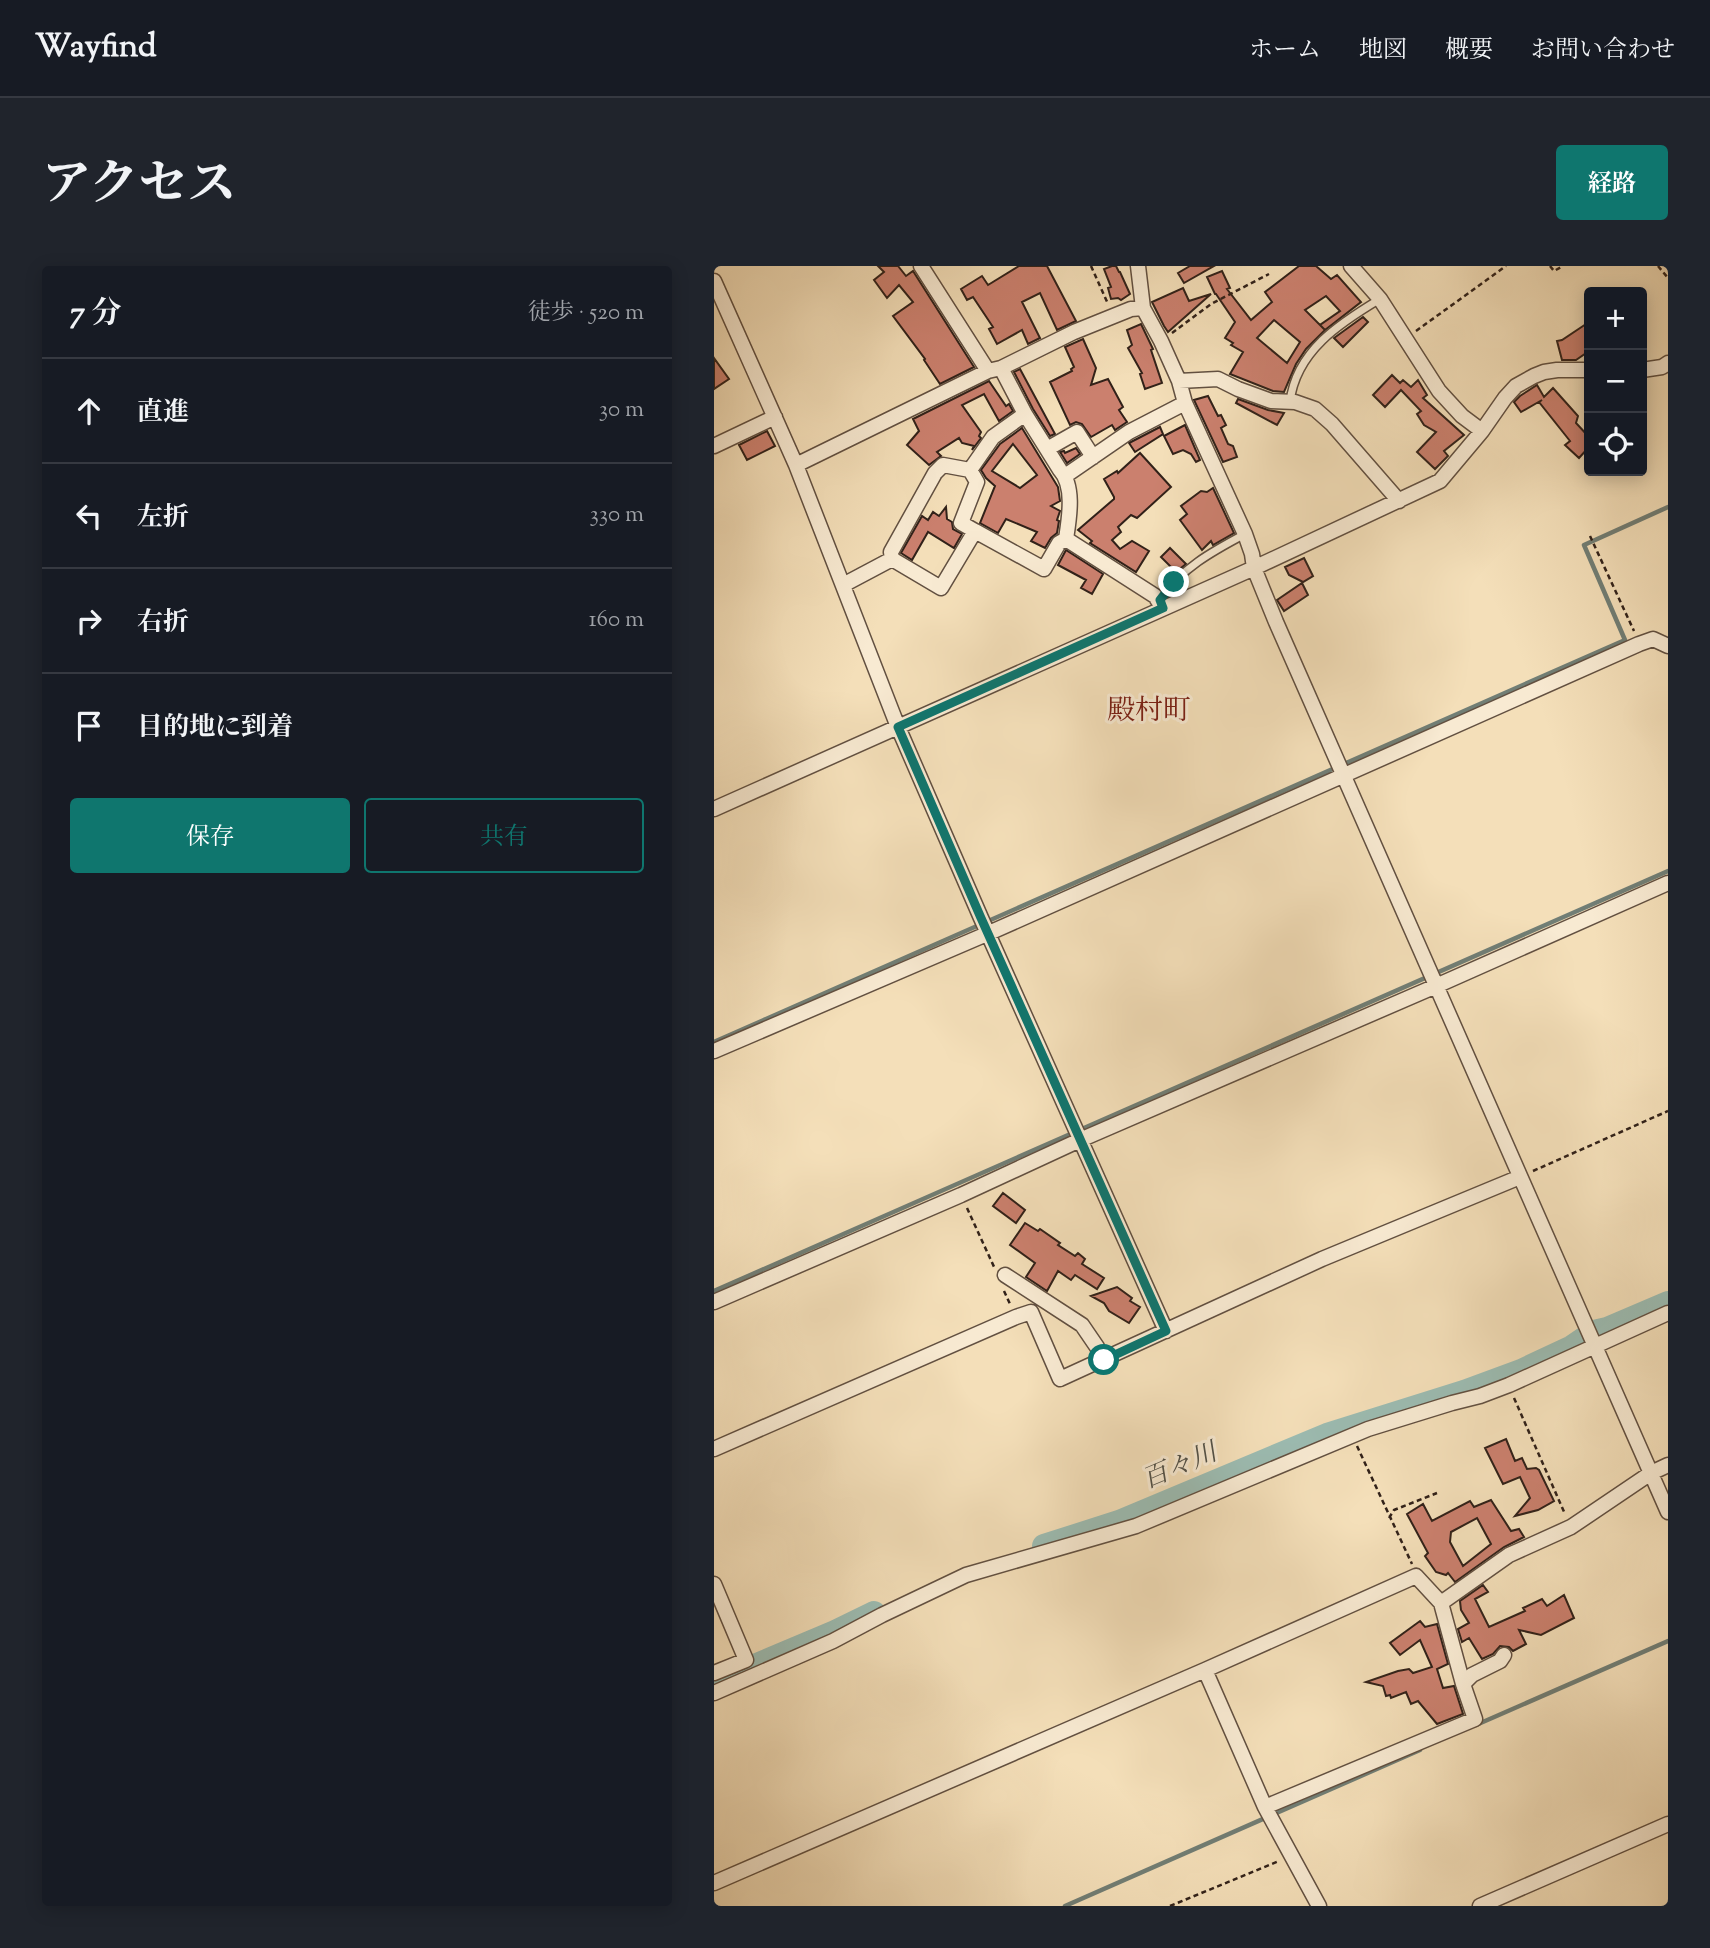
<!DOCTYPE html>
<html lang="ja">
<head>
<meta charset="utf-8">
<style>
	body { margin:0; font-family:"Sorts Mill Goudy","Noto Serif JP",serif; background:#20242c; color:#f1f3f6 }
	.controls { position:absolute; right:21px; top:21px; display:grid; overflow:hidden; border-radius:7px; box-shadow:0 4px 18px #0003 }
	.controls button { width:63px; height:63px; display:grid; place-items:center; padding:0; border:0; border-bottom:2px solid #363941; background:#171b24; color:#f1f3f6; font:35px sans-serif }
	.stop { position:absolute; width:21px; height:21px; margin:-16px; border:5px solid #0f766e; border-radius:50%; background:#fff }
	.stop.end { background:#0f766e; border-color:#fff; box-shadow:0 2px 7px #0008 }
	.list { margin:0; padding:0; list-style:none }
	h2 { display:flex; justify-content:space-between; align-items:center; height:91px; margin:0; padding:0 28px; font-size:30px }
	h2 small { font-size:23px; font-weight:400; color:#9ea1a6 }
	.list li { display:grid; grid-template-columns:46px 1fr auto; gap:21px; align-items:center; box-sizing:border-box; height:105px; padding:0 28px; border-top:2px solid #363941 }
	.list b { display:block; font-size:26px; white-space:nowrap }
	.list em { font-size:23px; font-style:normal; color:#9ea1a6 }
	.actions { display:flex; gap:14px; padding:21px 28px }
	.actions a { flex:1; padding:16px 0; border:2px solid #0f766e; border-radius:7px; text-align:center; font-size:24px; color:#0f766e }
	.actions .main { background:#0f766e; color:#fff }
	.icon { flex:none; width:38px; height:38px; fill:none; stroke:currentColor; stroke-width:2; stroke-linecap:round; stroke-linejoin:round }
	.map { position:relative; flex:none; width:954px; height:1640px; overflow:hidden; border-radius:7px }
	header { display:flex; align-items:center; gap:42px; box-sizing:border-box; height:98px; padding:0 35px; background:#171b24; border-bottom:2px solid #363941 }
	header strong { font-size:33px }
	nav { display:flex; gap:38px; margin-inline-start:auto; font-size:24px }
	.intro { display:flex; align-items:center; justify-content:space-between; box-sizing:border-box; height:168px; padding:0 42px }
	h1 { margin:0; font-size:49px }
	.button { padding:18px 32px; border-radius:7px; background:#0f766e; color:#fff; font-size:24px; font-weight:700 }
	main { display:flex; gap:42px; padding:0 42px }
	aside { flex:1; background:#171b24; border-radius:7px; box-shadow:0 4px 18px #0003 }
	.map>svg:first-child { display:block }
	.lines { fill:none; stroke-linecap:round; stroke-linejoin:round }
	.stream { stroke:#717e75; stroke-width:4.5 }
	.river { stroke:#9cbcb2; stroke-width:24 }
	.building { fill:#cb806e; stroke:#312119; stroke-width:2; fill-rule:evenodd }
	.service-casing { stroke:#625041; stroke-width:10 }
	.minor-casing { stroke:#625041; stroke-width:17 }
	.path { stroke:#312119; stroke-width:2.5; stroke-dasharray:5 3.5; stroke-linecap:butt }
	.service { stroke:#f8ead2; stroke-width:7 }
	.minor { stroke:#f8ead2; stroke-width:14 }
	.route { stroke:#0f766e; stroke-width:9 }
	.labels { text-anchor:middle; stroke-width:6; stroke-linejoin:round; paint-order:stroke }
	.water-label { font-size:26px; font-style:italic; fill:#515047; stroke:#f8ead2 }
	.quarter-label { font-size:28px; fill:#7a1f14; stroke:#f8ead2 }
</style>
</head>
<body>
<header>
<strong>Wayfind</strong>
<nav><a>ホーム</a><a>地図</a><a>概要</a><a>お問い合わせ</a></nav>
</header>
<div class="intro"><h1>アクセス</h1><a class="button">経路</a></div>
<main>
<aside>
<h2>7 分<small>徒歩 · 520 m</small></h2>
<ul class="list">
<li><svg class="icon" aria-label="ahead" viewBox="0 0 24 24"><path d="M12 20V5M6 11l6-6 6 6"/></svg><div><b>直進</b></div><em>30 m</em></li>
<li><svg class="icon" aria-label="left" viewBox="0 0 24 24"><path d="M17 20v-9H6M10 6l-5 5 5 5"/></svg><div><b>左折</b></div><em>330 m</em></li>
<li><svg class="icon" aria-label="right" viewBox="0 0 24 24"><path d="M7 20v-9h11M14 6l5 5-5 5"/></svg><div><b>右折</b></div><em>160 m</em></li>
<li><svg class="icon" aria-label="arrive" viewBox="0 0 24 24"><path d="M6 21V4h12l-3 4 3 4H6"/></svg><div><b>目的地に到着</b></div></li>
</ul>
<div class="actions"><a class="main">保存</a><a>共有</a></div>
</aside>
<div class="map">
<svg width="954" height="1640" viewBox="0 0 954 1640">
	<rect width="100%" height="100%" fill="#f4dfb9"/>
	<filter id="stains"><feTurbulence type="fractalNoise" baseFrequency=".00286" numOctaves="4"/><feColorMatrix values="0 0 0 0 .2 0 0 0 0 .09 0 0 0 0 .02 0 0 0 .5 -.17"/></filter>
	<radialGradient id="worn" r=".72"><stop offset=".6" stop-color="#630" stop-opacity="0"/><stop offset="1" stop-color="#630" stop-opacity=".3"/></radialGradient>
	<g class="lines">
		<path class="stream" d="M0,776L911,374L870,279L954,241
			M0,1025L954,605
			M762,1459L954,1375
			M351,1640L706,1484"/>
		<path class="river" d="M330,1280L405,1256L613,1169L750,1126L807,1105L858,1081L880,1066L893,1063L954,1037
			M0,1417L121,1366L160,1347"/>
	</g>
	<path class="building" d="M164,0H184L192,10L199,5L260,101L226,118L210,94L211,93L179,50L199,36L185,19L173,32L160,14L170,6Z
		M305,0H333L362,55L343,64L326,27L308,36L326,72L314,78L308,64L283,78L275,63L279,61L259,31L253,34L247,23L268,10L274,19Z
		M398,0H402L405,6H406L416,28L407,34L404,32L397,33L394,22L397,21L390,3Z
		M476,0H500L470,17L464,7Z
		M585,0H602L617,13L623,9L647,36L611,64L606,59L626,45L612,30L591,44L611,64L592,83L582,98L570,126L559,125L516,108L529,86L517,79L519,77L511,72L521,56L502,28H501L493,11L508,5L516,22L513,23L537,54L558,36L551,26ZM560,54L586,76L573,97L543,72Z
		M469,22L475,35L497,28L454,66L450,60L438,36Z
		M649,51L654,56L629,81L620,72Z
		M875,56V85L862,94H848L843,75L848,74Z
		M427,58L439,83L437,84L448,117L431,123L426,108L428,107L414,82L418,79L413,64Z
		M369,73L382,102L377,119L394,113L409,141L405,144L413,156L401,164L398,159L377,171L368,158L362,156L356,159L336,116L358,105L357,103L360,101L351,81Z
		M0,92L15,113L0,123Z
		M306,103L341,168L336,170L319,143L300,106Z
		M678,109L686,117L689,114L697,121L704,114L713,129L709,132L750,169L730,185L734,190L721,203L703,186L722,166L710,159L703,148L707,145L687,124L671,141L659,129Z
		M275,115L292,140L295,138L299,145L285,155L270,128L248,139L267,166L265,170L267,172L258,184L260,180L248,177L245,172L223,186L227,190L215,199L193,179L205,165L199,153Z
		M823,119L830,131L839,122L864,150L862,157L875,171V181L865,192L851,179L856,175L825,136L828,134L807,146L800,136L806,130Z
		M494,130L504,150L507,149L512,159L507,162L514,178L519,180L523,191L509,196L480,134Z
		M524,133L554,144L570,147L563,159L522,137Z
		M471,159L486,194L482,196L477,188L469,184L459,188L450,170Z
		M446,161L449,168L421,186L415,177Z
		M308,162L344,221L346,235L337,240L346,245L343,254L345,255L343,267L337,272L331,282L317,275L323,266L292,253L284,267L266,257L281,220L272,212L267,204L286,178ZM299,178L323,209L306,222L278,205Z
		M53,165L61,180L33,194L25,179Z
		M362,182L366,188L353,197L346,186L350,185L351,187Z
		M426,187L457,221L423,252L417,249L404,261L407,266L398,274L406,283L418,275L435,285L422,306L376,277L378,275L364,264L400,233V231L390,213L403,205L404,207Z
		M499,222L520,267L499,279L497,275L488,284L466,254L473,248L467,240L487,225L493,226Z
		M232,241L233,253L238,256L239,263L248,268L240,282L214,266L198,294L187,287L208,250L214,254L219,246L225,250Z
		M456,282L472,298L462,306L447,291Z
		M352,284L389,308L378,328L367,322L372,314L344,299Z
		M590,292L599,310L589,316L575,309L571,301Z
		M588,317L594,329L570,345L563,334Z
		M289,927L311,944L302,957L279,940Z
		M311,957L324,965L326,963L346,977L344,979L361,990L364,987L371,993L368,998L390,1012L383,1023L361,1009L357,1014L344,1005L333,1025L312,1011L321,997L296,979Z
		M403,1021L418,1032L416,1035L426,1041L415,1057L395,1045L390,1037L377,1030Z
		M792,1173L801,1195L808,1192L813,1203L822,1202L825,1204L840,1235L824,1244L801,1250L816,1232L806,1211L789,1218L771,1182Z
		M777,1234L797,1265L805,1263L810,1271L790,1281L741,1316L734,1307L732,1309L722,1306L711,1290L714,1287L693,1248L709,1238L718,1255L756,1235L760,1241ZM763,1252L777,1278L749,1300L736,1276L737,1266Z
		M769,1319L774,1326L761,1333L775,1361L811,1345L809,1342L828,1333L833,1340L850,1329L860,1352L827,1369L805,1364L812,1378L799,1385L795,1381L786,1380L779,1388L768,1393L755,1372L748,1376L744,1363L755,1357L747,1344L746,1335Z
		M706,1355L711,1361L723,1358L734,1398L723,1403L729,1422L740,1420L749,1448L723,1458L704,1435L697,1438L692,1426L677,1432L676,1429L672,1430L669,1420L652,1416L684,1405L695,1403L699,1407L718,1401L706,1374L686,1389L676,1377Z"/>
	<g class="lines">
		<defs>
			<path id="service" d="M576,136C582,85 626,57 666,33
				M446,334C466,303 499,285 531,268"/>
			<path id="minor" d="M207,0L274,105
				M424,0L429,42L447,75L465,115L471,137L531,268L538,288L540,302L562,356L954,1246
				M637,0L666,33L725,125L748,150L768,165
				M0,15L82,199L184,461L267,652L452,1065
				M287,102L311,148L346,204C361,220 355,253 352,273L441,330L449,342
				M928,104L948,101L954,97
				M465,115L504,113L524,123L557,135L581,136L601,143L618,158L685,235
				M0,180L61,151
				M333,183L363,166L379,191
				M82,199L274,105L287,102L360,66L417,43L429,42
				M256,204L263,216L247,257L261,265
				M351,210L415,166L471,137
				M178,293L177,286L221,207L229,199L256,204L279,171L311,148
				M129,319L178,293L227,322L261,265L330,303L345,277L352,273
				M0,543L540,302L726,215L768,165L791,132L802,120L820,110L830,106L843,104H875
				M0,785L275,667L925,378L939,373L954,380
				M291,1009L368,1059L383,1081L389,1094
				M0,1036L247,929L366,874L722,720L954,617
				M0,1183L302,1051L317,1046L346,1113L608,993L806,911
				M0,1318L32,1394L0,1407
				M727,1337L795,1289L857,1261L937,1207L954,1199
				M491,1404L551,1541L605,1640
				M749,1418L758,1409L786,1395L790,1389
				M0,1427L119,1375L168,1349L252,1309L422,1260L654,1163L738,1137L766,1130L795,1119L954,1047
				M0,1617L491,1404L702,1310L727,1337L749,1418L761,1453L551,1541
				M766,1640L954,1558"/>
		</defs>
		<use href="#service" class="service-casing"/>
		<use href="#minor" class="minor-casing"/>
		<path class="path" d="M377,0L394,38
			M836,0L840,5L849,0
			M944,0L954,12
			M702,65L792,0
			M458,67L497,38L555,8
			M876,270L920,365
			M819,905L954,845
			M253,942L281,1003
			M290,1025L296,1038
			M800,1132L851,1248
			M643,1180L698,1298
			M675,1252L680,1244L723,1227
			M456,1640L565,1595"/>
		<use href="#service" class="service"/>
		<use href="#minor" class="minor"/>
	</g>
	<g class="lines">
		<path class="route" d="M390,1094L452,1065L267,652L184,461L449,342L446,334L460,316"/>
	</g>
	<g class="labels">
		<g class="water-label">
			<text transform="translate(465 1199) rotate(-23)" y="9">百々川</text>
		</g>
		<g class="quarter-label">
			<text x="435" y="453">殿村町</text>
		</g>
	</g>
	<rect width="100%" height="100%" filter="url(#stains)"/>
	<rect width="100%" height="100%" fill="url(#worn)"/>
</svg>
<div class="controls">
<button>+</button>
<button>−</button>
<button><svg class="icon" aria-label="locate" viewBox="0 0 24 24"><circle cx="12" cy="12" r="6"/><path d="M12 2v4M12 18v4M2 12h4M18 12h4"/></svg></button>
</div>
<div class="stop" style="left:390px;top:1094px"></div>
<div class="stop end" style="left:460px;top:316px"></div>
</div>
</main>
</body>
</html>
